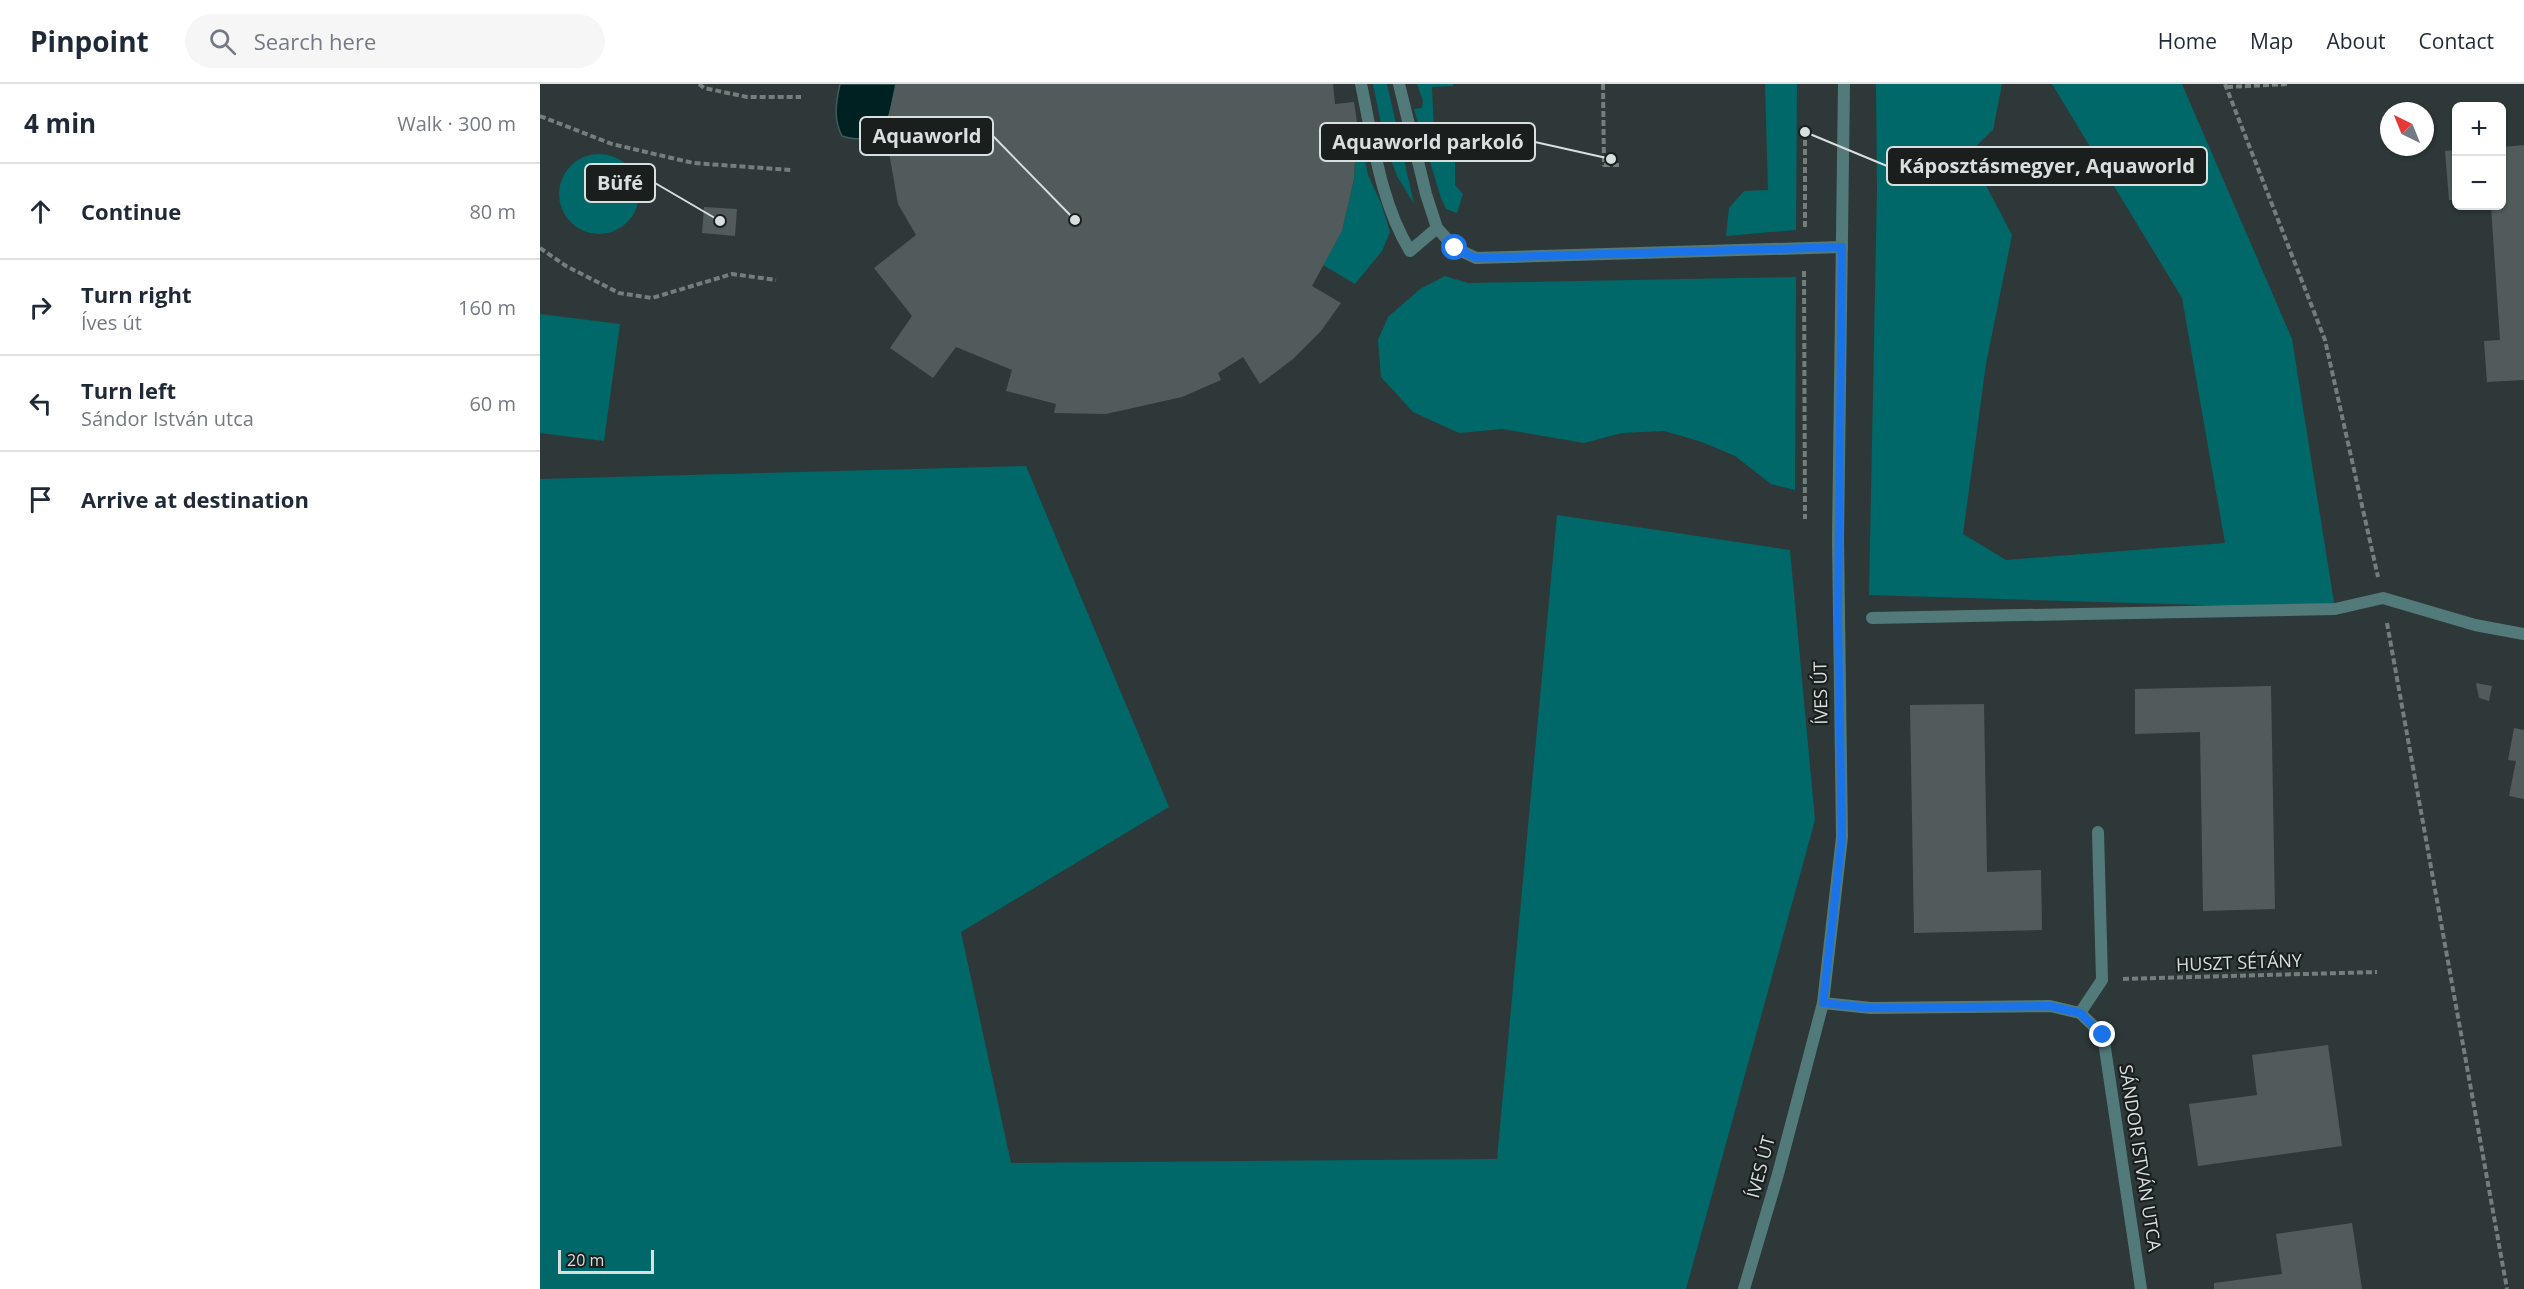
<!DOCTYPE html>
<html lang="en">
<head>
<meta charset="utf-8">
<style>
	body { margin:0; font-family:"Open Sans",sans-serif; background:#f6f6f7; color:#1f2937 }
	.controls { position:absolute; right:18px; top:18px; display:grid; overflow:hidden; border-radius:9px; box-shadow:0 2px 4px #0004 }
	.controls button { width:54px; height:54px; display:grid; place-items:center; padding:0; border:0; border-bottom:2px solid #e0e1e3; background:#fff; color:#1f2937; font:30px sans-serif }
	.compass { position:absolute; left:1840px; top:18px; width:54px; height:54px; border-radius:50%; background:#fff; box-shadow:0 2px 4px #0004; rotate:317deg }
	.scale { position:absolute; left:18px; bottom:15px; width:96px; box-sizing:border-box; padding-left:6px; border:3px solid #d9dfdf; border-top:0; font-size:16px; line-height:21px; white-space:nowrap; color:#d9dfdf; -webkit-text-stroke:4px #1a1f1e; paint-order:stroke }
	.stop { position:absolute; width:18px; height:18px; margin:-14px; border:4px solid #1a73e8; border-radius:50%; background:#fff }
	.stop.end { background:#1a73e8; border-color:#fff; box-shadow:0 2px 6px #0008 }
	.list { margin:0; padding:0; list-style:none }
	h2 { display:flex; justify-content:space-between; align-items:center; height:78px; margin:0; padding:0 24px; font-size:26px }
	h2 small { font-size:20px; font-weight:400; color:#747a83 }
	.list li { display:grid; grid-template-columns:39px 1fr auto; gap:18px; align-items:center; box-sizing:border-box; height:96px; padding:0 24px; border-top:2px solid #e0e1e3 }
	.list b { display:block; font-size:22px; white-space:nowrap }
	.list p { margin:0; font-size:20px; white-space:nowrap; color:#747a83 }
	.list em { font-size:20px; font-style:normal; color:#747a83 }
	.icon { flex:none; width:33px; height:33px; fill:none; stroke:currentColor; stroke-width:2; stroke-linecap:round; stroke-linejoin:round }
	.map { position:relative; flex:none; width:1984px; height:1205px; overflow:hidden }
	header { display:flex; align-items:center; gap:36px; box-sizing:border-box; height:84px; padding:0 30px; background:#fff; border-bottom:2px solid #e0e1e3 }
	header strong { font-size:28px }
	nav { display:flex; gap:33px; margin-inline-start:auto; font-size:21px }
	.search { width:420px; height:54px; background:#f6f6f7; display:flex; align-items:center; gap:15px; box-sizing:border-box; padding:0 21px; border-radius:33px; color:#747a83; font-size:22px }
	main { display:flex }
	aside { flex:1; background:#fff }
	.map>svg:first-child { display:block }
	.green { fill:#006868 }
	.water { fill:#002122; stroke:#415a5b; stroke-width:1.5 }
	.building { fill:#515b5b }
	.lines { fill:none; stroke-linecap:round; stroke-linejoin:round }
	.path { stroke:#757d7d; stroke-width:4; stroke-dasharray:6 3; stroke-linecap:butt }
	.lane { stroke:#527a7a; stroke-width:12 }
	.street { stroke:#527a7a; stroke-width:12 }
	.route { stroke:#1a73e8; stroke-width:8 }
	.labels { text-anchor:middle; stroke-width:4.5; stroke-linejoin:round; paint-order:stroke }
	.street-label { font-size:18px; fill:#d9dfdf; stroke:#1a1f1e }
	.leader { fill:none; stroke:#d9dfdf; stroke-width:2 }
	.callout-dot { fill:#d9dfdf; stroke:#1a1f1e; stroke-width:2 }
	.callout { fill:#1a1f1e; stroke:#d9dfdf; stroke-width:2 }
	.callout-label { font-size:20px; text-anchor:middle; font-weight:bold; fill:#d9dfdf }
</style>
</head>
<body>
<header>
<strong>Pinpoint</strong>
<div class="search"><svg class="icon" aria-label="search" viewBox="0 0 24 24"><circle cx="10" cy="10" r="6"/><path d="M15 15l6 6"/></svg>Search here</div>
<nav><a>Home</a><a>Map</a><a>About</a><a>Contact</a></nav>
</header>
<main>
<aside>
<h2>4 min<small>Walk · 300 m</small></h2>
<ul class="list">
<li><svg class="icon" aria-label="ahead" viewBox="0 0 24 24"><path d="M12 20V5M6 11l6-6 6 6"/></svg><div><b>Continue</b></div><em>80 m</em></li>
<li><svg class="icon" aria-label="right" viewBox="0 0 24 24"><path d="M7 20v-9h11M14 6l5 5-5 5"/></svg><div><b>Turn right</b><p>Íves út</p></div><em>160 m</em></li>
<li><svg class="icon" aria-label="left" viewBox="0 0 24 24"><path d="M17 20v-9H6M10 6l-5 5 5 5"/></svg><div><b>Turn left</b><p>Sándor István utca</p></div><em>60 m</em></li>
<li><svg class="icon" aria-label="arrive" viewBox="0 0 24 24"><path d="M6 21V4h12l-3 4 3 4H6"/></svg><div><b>Arrive at destination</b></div></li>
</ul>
</aside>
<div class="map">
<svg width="1984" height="1205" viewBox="0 0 1984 1205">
	<rect width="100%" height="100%" fill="#2e3838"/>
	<path class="green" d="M833,0H847L874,120L857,92L845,59Z
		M877,0H913V2L892,3L894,49L915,48V101L923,110L917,129L906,125L901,114L874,25L882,24L883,17Z
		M1225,0H1257L1256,146L1186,152L1189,124L1204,107L1228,106Z
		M1336,0H1462L1453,46L1429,69L1472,151L1446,280L1423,450L1466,476L1685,459L1642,214L1512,0H1642L1752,255L1795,525L1329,511L1337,107Z
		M817,38L828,91L841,119L850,148L842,167L815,200L783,181L802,147L814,95Z
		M19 110a40 40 0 1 1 80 0a40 40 0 1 1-80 0Z
		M905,192L928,199L1256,193L1255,406L1231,400L1195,372L1162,358L1124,347L1082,349L1044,359L962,345L919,349L873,328L841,293L838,256L848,233L880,205Z
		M0,230L80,240L64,357L0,349Z
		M486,382L629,723L421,848L471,1079L957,1075L1017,431L1250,466L1275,736L1146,1205H0V395Z"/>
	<path class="water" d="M300,0H356C353,11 352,26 347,37C338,54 318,58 302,52C293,35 296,18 300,0Z"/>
	<path class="building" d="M356,0H793L795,20L814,18L817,38L814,95L802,147L772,202L801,219L781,247L753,275L720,300L703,273L678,289L681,296L642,313L566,330L514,329L516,320L466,307L472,286L416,263L393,294L350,264L372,232L334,184L376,151L358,120L345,46Z
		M1984,61V296L1947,298L1944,257L1960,256L1951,122H1962V63Z
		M1916,66V116H1909L1905,67Z
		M164,123L197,125L195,152L162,149Z
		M1936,599L1952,602L1949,617L1939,614Z
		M1731,602L1735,825L1663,827L1660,648L1595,650V605Z
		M1444,620L1447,788L1501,786L1502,846L1374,849L1370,621Z
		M1974,644L1984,646V715L1969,712L1976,677L1968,676Z
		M1788,961L1802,1062L1658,1082L1649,1020L1717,1011L1712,971Z
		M1812,1139L1822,1205H1674V1199L1742,1190L1736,1150Z"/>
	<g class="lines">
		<path class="path" d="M159,0L164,4L207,13H261
			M1063,0L1064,81H1079
			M1685,0L1785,256L1838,493
			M1687,3L1749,0
			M0,32L72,60L153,79L251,86
			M1265,143V48
			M0,164L26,182L79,209L112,214L192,190L236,196
			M1264,187L1265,435
			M1847,539L1967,1205
			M1583,895L1837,888"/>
		<path class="lane" d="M821,0C833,56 840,118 870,167L897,144L915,164L936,174L1302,163
			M859,0L886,110L897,144
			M1540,929L1562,896L1558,748"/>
		<path class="street" d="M1332,534L1795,525L1843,514L1935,541L1984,550
			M1283,919L1331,924L1510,922L1540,929L1563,951L1601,1205
			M1204,1205L1238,1090L1283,919L1302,753L1298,455L1304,0"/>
	</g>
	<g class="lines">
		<path class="route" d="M915,164L936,174L1302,163L1298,535L1302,753L1283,919L1331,924L1510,922L1540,929L1563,951"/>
	</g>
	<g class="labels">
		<g class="street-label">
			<text transform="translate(1281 609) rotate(-91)" y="6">ÍVES ÚT</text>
			<text transform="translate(1699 879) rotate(-2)" y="6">HUSZT SÉTÁNY</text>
			<text transform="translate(1600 1074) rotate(81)" y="6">SÁNDOR ISTVÁN UTCA</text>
			<text transform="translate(1221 1083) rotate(-75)" y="6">ÍVES ÚT</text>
		</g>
	</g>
	<path class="leader" d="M535 136L453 52M1071 75L995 58M1265 48L1347 82M180 137L115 99"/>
	<g class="callout-dot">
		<circle cx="535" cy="136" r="6"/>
		<circle cx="1071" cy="75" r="6"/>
		<circle cx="1265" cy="48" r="6"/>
		<circle cx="180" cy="137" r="6"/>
	</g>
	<g class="callout">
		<rect x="320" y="33" width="133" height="38" rx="6"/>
		<rect x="780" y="39" width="215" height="38" rx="6"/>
		<rect x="1347" y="63" width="320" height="38" rx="6"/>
		<rect x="45" y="80" width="70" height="38" rx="6"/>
	</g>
	<g class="callout-label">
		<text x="387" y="59">Aquaworld</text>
		<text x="888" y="65">Aquaworld parkoló</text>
		<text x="1507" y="89">Káposztásmegyer, Aquaworld</text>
		<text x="80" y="106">Büfé</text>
	</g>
</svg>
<div class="controls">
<button>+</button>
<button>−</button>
</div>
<svg class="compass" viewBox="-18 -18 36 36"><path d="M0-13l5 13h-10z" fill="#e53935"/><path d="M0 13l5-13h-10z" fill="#747a83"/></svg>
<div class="scale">20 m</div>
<div class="stop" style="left:915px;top:164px"></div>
<div class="stop end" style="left:1563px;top:951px"></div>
</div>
</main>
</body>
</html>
